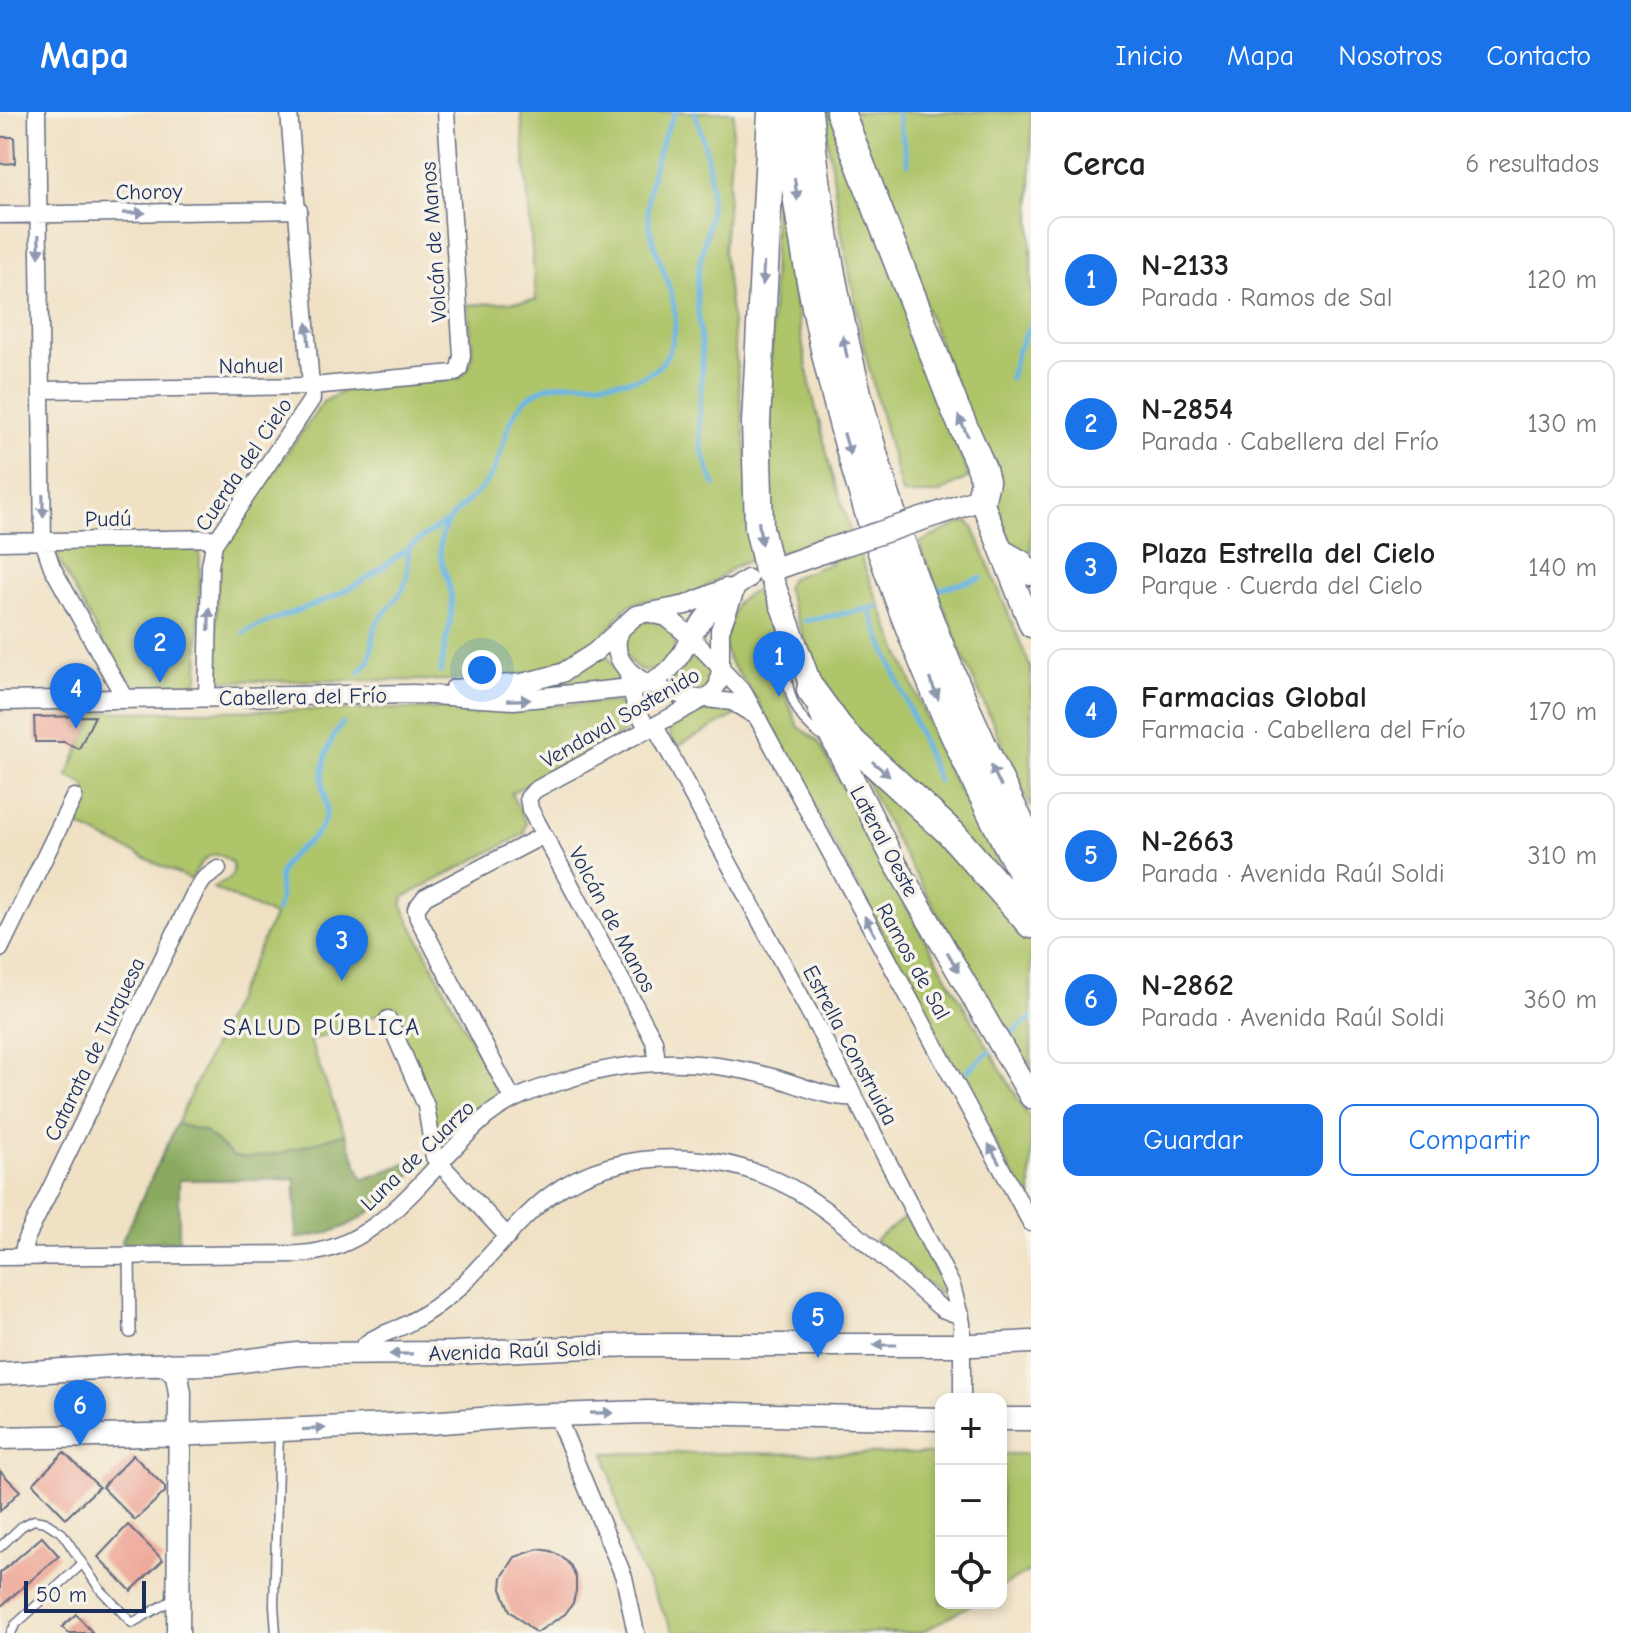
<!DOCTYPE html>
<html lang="es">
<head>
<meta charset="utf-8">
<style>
	body { margin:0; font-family:"Comic Neue",sans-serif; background:#f6f6f6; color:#202124 }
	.controls { position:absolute; right:24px; bottom:24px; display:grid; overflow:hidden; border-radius:16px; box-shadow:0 4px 12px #0003 }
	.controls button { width:72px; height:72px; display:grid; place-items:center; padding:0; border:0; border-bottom:2px solid #e0e0e0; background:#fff; color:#202124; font:40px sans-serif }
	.scale { position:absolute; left:24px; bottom:20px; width:122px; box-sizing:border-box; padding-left:8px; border:4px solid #1b2f5e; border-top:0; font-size:22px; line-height:28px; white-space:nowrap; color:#1b2f5e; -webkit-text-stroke:6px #f7f3e8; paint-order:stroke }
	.you { position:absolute; left:482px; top:558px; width:28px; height:28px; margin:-20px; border:6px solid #fff; border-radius:50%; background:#1a73e8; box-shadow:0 0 0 12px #1a73e833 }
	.badge { display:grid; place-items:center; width:52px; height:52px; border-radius:50%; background:#1a73e8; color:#fff; font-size:26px; font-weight:700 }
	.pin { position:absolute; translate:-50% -66px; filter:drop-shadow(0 2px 4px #0008) }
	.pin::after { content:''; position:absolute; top:42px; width:28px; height:24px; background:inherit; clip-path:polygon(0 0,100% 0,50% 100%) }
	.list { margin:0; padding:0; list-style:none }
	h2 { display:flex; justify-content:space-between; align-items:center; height:104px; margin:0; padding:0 32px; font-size:34px }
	h2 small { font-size:26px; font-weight:400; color:#757577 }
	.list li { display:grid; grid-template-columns:52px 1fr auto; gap:24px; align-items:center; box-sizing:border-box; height:128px; margin:0 16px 16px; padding:0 16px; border:2px solid #e0e0e0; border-radius:16px }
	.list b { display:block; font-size:30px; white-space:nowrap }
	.list p { margin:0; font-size:26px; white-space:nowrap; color:#757577 }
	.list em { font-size:26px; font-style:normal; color:#757577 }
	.actions { display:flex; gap:16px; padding:24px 32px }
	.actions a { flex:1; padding:18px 0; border:2px solid #1a73e8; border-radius:16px; text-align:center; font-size:28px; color:#1a73e8 }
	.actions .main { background:#1a73e8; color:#fff }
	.icon { flex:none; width:44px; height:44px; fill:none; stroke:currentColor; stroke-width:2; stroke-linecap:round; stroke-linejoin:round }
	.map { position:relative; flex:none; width:1031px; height:1521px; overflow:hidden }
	header { display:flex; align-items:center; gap:48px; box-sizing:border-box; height:112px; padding:0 40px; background:#1a73e8; color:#fff }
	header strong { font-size:38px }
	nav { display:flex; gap:44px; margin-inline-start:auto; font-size:28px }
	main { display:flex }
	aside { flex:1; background:#fff }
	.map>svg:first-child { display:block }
	.green { fill:#afc56a; stroke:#657a64; stroke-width:2 }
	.forest { fill:#8baa5e; stroke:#536c5e; stroke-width:2 }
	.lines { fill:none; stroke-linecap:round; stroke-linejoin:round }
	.stream { stroke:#6bb6e4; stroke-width:5 }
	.building { fill:#eda091 }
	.service-casing { stroke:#666d82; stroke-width:11 }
	.pedestrian-casing { stroke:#666d82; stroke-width:14 }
	.minor-casing { stroke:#666d82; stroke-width:19 }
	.tertiary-casing { stroke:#666d82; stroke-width:21 }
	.secondary-casing { stroke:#666d82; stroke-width:25 }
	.motorway-casing { stroke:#666d82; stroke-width:31 }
	.service { stroke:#fff; stroke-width:8 }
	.pedestrian { stroke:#fff; stroke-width:11 }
	.minor { stroke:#fff; stroke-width:16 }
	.tertiary { stroke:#fff; stroke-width:18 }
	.secondary { stroke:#fff; stroke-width:22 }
	.motorway { stroke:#fff; stroke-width:28 }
	.secondary-bridge-casing { stroke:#666d82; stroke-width:25; stroke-linecap:butt }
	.secondary-bridge { stroke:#fff; stroke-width:22 }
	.oneway { fill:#8d97ae }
	.labels { text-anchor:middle; stroke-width:7; stroke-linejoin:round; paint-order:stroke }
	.street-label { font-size:22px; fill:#1b2f5e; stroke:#f7f3e8 }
	.neighbourhood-label { font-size:24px; letter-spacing:2px; fill:#1b2f5e; stroke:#f7f3e8 }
</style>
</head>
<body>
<header>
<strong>Mapa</strong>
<nav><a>Inicio</a><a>Mapa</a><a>Nosotros</a><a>Contacto</a></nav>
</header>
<main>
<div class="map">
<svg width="1031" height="1521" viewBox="0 0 1031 1521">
	<rect width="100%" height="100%" fill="#f7f3e8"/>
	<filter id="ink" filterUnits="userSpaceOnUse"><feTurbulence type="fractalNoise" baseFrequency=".0125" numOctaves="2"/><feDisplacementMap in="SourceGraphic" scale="16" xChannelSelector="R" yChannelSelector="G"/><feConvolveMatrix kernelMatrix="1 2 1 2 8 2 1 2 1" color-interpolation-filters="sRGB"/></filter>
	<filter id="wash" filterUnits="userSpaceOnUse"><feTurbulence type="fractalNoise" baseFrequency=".006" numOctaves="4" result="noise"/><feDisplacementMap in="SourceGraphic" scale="32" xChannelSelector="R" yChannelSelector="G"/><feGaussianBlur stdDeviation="1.8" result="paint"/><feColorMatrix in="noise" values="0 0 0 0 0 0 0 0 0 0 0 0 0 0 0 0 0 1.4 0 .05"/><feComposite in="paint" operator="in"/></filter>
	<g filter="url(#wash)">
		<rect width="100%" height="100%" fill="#f0e1c4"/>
		<path class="green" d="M521,0H734L724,140L752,389L753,447L736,454L695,482L669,488H644L631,492L622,500L603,524L566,550L544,559L490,568L228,569L220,567L215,561L218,451L220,436L323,290L343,279L457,267C481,256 469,216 468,193L536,188Z
			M823,0H835L969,365L937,382H902L865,241L842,122Z
			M852,0H1031V448L1011,431L973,321Z
			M775,81L810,272L831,358L853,427L945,653L1011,773L871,641L821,574L786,476L791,466L832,451L823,425L780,441H775L767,434Z
			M968,410L973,415L1031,557V696L961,540L919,431L960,411Z
			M189,435L198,438L200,446L198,568L186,574H131L120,563L58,447V441L64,437Z
			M751,480H758L763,485L780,534L779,567L798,614L819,630L890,767L1031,1009V1097L756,586L728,547L724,530L737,490Z
			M625 534a25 25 0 1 1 50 0a25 25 0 1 1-50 0Z
			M606,542L621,565L620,568L595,574L513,578Z
			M694,543L711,558L710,573L699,581L669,573Z
			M610,590C625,593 637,602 627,619L511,681L526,711L524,722L404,785L402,794L495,975L497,984L493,991L447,1031L440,1030L429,984L392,897L310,929L362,1068L420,1046V1054C380,1093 355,1122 296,1126L295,1067L179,1068V1129L121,1131L274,804L213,776C223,767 237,770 232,751C213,732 200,749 191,768L72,711L87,678L83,672L67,664L96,600L519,596Z
			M696,599H734L736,603L676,635L670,624L669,615Z
			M862,648L1031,824V963L895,727L857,651Z
			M908,1103L944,1177L941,1183L875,1128Z
			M605,1341L941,1342V1491H974L921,1521H674L628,1431Z
			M1001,1342H1031V1458L1001,1475Z"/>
		<path class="forest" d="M177,1012L204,1019L233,1044L247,1046L282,1041L345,1021L363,1068L420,1046V1054C380,1093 355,1122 296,1126L295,1067L179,1068V1129L121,1131Z"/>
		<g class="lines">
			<path class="stream" d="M695,0C708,39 715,73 708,114C705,130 700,146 698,162C694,193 703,223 702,254C701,306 691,321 715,373
				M897,0L908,51
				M1010,266L1018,238L1031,211
				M937,478L981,466
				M869,497L938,669
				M805,509L878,495
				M243,521C281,502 323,493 359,471C390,453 415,427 447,410
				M360,560L370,548L375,513L403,478L407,465L409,436
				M441,560C442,531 457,506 450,476C446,458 436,442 442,423C449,400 470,390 484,373C511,342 497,298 542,277C581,260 648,288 669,239C688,196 659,158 650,117C642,83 659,30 676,0
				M276,800C286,780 273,771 284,753C293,736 318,730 325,706C329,695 324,686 323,675C321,652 328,629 343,611
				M1008,924L1031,906
				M967,959L990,939"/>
		</g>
		<g id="blocks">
			<path class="building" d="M0,25H14L15,51L0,52Z
				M95,604L79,637L64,630H35L34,605Z
				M64,1340L99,1375L66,1406L33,1372Z
				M133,1343L165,1375V1380L135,1408L102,1375Z
				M0,1359L20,1379L0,1399Z
				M128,1413L163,1448L131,1479L98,1445Z
				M42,1425L59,1444L0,1495V1461Z
				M538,1437L551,1439L562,1445L571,1454L576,1466V1479L573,1491L565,1502L536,1521L510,1499L501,1477L502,1465L515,1445Z
				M76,1502L93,1521H68L62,1515Z"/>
		</g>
	</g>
	<g filter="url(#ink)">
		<use href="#blocks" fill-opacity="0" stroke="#666d82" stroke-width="2"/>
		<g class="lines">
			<defs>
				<path id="service" d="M786,527C784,568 788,603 825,627
					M0,1435L22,1414L34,1408L45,1410L62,1421L99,1476L132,1511L174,1487
					M11,1521L15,1513L82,1452
					M276,1521L274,1493L279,1319"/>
				<path id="pedestrian" d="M129,1143L130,1220"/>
				<path id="minor" d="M37,0L43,429L52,455L125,587
					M0,103L299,98
					M41,278L312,274L454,261L459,257L462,244L446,0
					M0,430L217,426
					M692,526L744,581L1031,1111
					M628,564L635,593L648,618
					M648,572L682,584L732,590L752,602
					M207,585L210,454L214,432L312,287L289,0
					M655,614L849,974L952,1174L962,1211V1287
					M0,837L74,685
					M388,907L426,994L434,1045L508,1125
					M657,949L654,929L530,697L528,686L535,678L709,584L718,573L720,555
					M513,988L418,806L416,797L425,785L544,723
					M22,1144L26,1127L195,780L204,767L218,757
					M0,1145L299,1142C383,1138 428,1054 486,1005C508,987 536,977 563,969C635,945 699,946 772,965C799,972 827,987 855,985
					M362,1242C363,1237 363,1234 367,1231C376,1223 394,1219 405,1213C427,1202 446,1188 464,1171C492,1143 517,1109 549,1084C619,1031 730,1037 802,1082C851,1113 898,1160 942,1197L961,1204
					M556,1302L624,1465L636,1521"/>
				<path id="tertiary" d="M651,501L667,505L692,526
					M621,516C608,541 626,562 648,572
					M720,555V518L734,481
					M454,577L522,571L562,561L595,540L636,503L686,493L726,476
					M0,589L414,582L514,588L631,576C679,566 679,539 705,505C716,489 732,477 748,467"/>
				<path id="secondary" d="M943,400L981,387L1031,514
					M828,438L769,459L824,610L894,749L1031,985
					M1001,438L1022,450L1031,462
					M167,1252L177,1264L180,1281L178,1521
					M0,1262L143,1253L218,1252L298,1242L454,1241L632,1233H974L1031,1230
					M1001,1307H1031
					M0,1326L196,1322L429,1311L521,1304L648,1300L941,1307"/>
				<path id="motorway" d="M787,0C815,282 897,528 1031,777
					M808,0C835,267 909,496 1031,733
					M840,0L954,294L982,357L985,369L981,387
					M769,459L759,416L756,311L772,0
					M811,578L844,623L951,721L1031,812"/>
			</defs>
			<use href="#service" class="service-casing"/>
			<use href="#pedestrian" class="pedestrian-casing"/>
			<use href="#minor" class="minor-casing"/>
			<use href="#tertiary" class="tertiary-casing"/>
			<use href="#secondary" class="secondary-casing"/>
			<use href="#motorway" class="motorway-casing"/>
			<use href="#service" class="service"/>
			<use href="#pedestrian" class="pedestrian"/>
			<use href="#minor" class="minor"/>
			<use href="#tertiary" class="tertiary"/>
			<use href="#secondary" class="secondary"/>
			<use href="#motorway" class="motorway"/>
			<defs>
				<path id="secondary-bridge" d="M828,438L943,400"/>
			</defs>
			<use href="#secondary-bridge" class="secondary-bridge-casing"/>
			<use href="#secondary-bridge" class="secondary-bridge"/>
		</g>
		<defs><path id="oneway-solid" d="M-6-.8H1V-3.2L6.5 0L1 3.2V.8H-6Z" transform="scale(2)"/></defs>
		<g class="oneway">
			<use href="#oneway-solid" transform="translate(796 77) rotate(82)"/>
			<use href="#oneway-solid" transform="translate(134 101) rotate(-1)"/>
			<use href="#oneway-solid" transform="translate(39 134) rotate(89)"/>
			<use href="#oneway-solid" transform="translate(763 162) rotate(93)"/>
			<use href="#oneway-solid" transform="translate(308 222) rotate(-94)"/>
			<use href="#oneway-solid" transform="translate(845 235) rotate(-102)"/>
			<use href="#oneway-solid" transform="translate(963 314) rotate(-115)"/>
			<use href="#oneway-solid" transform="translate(847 332) rotate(74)"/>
			<use href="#oneway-solid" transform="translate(43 394) rotate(89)"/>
			<use href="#oneway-solid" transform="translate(760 421) rotate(83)"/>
			<use href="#oneway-solid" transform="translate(209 507) rotate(-89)"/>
			<use href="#oneway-solid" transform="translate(934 577) rotate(67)"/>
			<use href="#oneway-solid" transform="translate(519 588) rotate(-1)"/>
			<use href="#oneway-solid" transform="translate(881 657) rotate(41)"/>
			<use href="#oneway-solid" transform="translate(996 664) rotate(-116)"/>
			<use href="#oneway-solid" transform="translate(870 814) rotate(-119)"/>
			<use href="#oneway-solid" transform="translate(953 850) rotate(60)"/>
			<use href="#oneway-solid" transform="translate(994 1042) rotate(-119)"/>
			<use href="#oneway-solid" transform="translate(885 1233) rotate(180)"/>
			<use href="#oneway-solid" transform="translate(401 1242) rotate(179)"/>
			<use href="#oneway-solid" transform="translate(602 1301) rotate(-1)"/>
			<use href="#oneway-solid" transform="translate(314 1317) rotate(-3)"/>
		</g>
	</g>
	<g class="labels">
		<g class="street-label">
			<text transform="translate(149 79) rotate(-1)" y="8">Choroy</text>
			<text transform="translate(433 130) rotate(-94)" y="8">Volcán de Manos</text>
			<text transform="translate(251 253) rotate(-1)" y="8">Nahuel</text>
			<text transform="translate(243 352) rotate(-56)" y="8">Cuerda del Cielo</text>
			<text transform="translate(108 406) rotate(-1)" y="8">Pudú</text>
			<text transform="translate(303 584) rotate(-1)" y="8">Cabellera del Frío</text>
			<text transform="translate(620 605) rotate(-30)" y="8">Vendaval Sostenido</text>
			<text transform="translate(885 729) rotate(62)" y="8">Lateral Oeste</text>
			<text transform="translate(613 807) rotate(62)" y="8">Volcán de Manos</text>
			<text transform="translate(914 849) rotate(61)" y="8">Ramos de Sal</text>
			<text transform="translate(851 933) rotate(62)" y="8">Estrella Construida</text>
			<text transform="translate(94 937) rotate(-64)" y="8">Catarata de Turquesa</text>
			<text transform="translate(417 1043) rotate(-44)" y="8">Luna de Cuarzo</text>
			<text transform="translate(515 1238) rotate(-2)" y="8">Avenida Raúl Soldi</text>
		</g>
		<g class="neighbourhood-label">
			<text x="322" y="923">SALUD PÚBLICA</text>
		</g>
	</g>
</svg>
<div class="controls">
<button>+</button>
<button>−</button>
<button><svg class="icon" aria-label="locate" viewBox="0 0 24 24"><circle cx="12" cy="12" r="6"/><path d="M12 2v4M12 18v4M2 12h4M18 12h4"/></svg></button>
</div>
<div class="scale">50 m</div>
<div class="you"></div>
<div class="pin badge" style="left:779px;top:585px">1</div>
<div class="pin badge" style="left:160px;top:571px">2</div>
<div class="pin badge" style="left:342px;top:869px">3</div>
<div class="pin badge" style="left:76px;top:617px">4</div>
<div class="pin badge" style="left:818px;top:1246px">5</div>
<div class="pin badge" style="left:80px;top:1334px">6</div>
</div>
<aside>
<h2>Cerca<small>6 resultados</small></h2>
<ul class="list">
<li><span class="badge">1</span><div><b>N-2133</b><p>Parada · Ramos de Sal</p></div><em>120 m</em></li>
<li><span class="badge">2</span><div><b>N-2854</b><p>Parada · Cabellera del Frío</p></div><em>130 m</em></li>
<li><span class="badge">3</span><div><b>Plaza Estrella del Cielo</b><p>Parque · Cuerda del Cielo</p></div><em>140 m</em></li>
<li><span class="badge">4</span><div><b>Farmacias Global</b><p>Farmacia · Cabellera del Frío</p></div><em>170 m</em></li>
<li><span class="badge">5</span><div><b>N-2663</b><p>Parada · Avenida Raúl Soldi</p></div><em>310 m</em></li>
<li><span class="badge">6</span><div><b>N-2862</b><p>Parada · Avenida Raúl Soldi</p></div><em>360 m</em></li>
</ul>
<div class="actions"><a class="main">Guardar</a><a>Compartir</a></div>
</aside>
</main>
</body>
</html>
